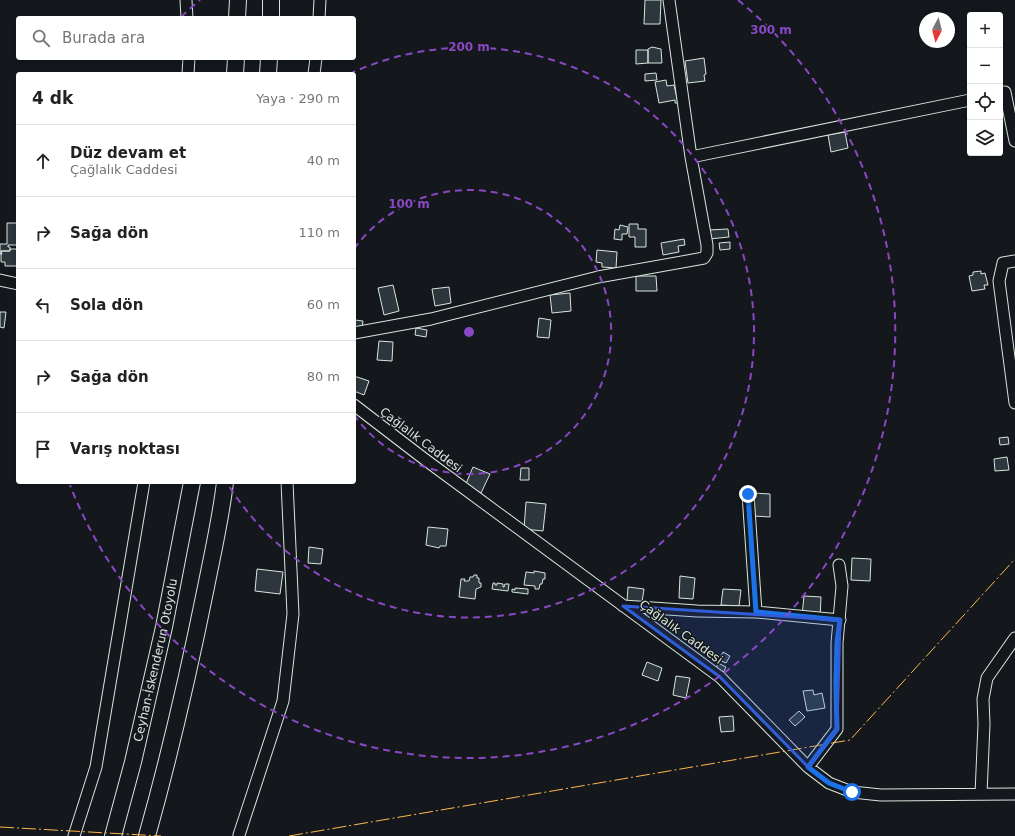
<!DOCTYPE html>
<html lang="tr">
<head>
<meta charset="utf-8">
<style>
	body { margin:0; font-family:"DejaVu Sans",sans-serif; background:#f2f2f2; color:#222 }
	.controls { position:absolute; right:12px; top:12px; display:grid; overflow:hidden; border-radius:4px; box-shadow:0 2px 6px #0003 }
	.controls button { width:36px; height:36px; display:grid; place-items:center; padding:0; border:0; border-bottom:1px solid #e0e0e0; background:#fff; color:#222; font:20px sans-serif }
	.compass { position:absolute; left:919px; top:12px; width:36px; height:36px; border-radius:50%; background:#fff; box-shadow:0 2px 6px #0003; rotate:187deg }
	.stop { position:absolute; width:12px; height:12px; margin:-9px; border:3px solid #1a73e8; border-radius:50%; background:#fff }
	.stop.end { background:#1a73e8; border-color:#fff; box-shadow:0 1px 4px #0008 }
	.list { margin:0; padding:0; list-style:none }
	h2 { display:flex; justify-content:space-between; align-items:center; height:52px; margin:0; padding:0 16px; font-size:17px }
	h2 small { font-size:13px; font-weight:400; color:#767676 }
	.list li { display:grid; grid-template-columns:26px 1fr auto; gap:12px; align-items:center; box-sizing:border-box; height:72px; padding:0 16px; border-top:1px solid #e0e0e0 }
	.list b { display:block; font-size:15px; white-space:nowrap }
	.list p { margin:0; font-size:13px; white-space:nowrap; color:#767676 }
	.list em { font-size:13px; font-style:normal; color:#767676 }
	.icon { flex:none; width:22px; height:22px; fill:none; stroke:currentColor; stroke-width:2; stroke-linecap:round; stroke-linejoin:round }
	.map { position:relative; flex:none; width:1015px; height:836px; overflow:hidden }
	.search { position:absolute; background:#fff; box-shadow:0 2px 6px #0003; left:16px; top:16px; width:340px; height:44px; display:flex; align-items:center; gap:10px; box-sizing:border-box; padding:0 14px; border-radius:4px; color:#767676; font-size:15px }
	.panel { position:absolute; background:#fff; box-shadow:0 2px 6px #0003; left:16px; top:72px; width:340px; height:412px; border-radius:4px }
	.map>svg:first-child { display:block }
	.building { fill:#2c363c; stroke:#d8e6dc }
	.lines { fill:none; stroke-linecap:round; stroke-linejoin:round }
	.minor-casing { stroke:#d8e6dc; stroke-width:13 }
	.highway-casing { stroke:#d8e6dc; stroke-width:18 }
	.minor { stroke:#14181c; stroke-width:11 }
	.highway { stroke:#14181c; stroke-width:16 }
	.power { stroke:#ffb74d; stroke-width:1; stroke-dasharray:14 3 2 3; stroke-linecap:butt }
	.route { stroke:#1a73e8; stroke-width:5 }
	.marked { fill:#305dd8; fill-opacity:0.2; stroke:#305dd8; stroke-width:3; stroke-linejoin:round }
	.ring { fill:none; stroke:#8948c3; stroke-width:2; stroke-dasharray:7 5 }
	.labels { text-anchor:middle; stroke-width:3; stroke-linejoin:round; paint-order:stroke }
	.street-label { font-size:12px; fill:#d8e6dc; stroke:#14181c }
	.centre { fill:#8948c3; stroke:#14181c; stroke-width:2 }
	.ring-label { font-size:12px; text-anchor:middle; font-weight:bold; fill:#8948c3; stroke:#14181c; stroke-width:3; stroke-linejoin:round; paint-order:stroke }
</style>
</head>
<body>
<div class="map">
<svg width="1015" height="836" viewBox="0 0 1015 836">
	<rect width="100%" height="100%" fill="#14181c"/>
	<path class="building" d="M645,0H661L660,24H644Z
		M652,47L661,49L662,63H648V49Z
		M636,50H648V63L636,64Z
		M704,58L706,74L704,75L705,81L688,83L685,61Z
		M656,73L657,80L645,81V74Z
		M666,80L667,86L674,85L678,103H675V100L659,103L655,82Z
		M845,132L848,148L831,152L828,135Z
		M7,223H18V245H8V247H10V251H1L2,254H0V244H7Z
		M629,224H638V229H646V247H635V237H629Z
		M620,225L628,227L627,234H622V240L614,239L615,229L619,230Z
		M728,229L729,237L709,239L708,230Z
		M684,239L685,245L678,246L679,252L663,255L661,243Z
		M730,242V249L720,250L719,243Z
		M10,249H18V266H5V262H1V251H10Z
		M597,250L617,252L616,268L602,267V263L596,262Z
		M981,271V274L985,273L988,285H984L985,289L972,291L969,276L973,275V272Z
		M636,276H656L657,291H636Z
		M393,285L399,311L384,315L378,288Z
		M449,287L451,303L435,306L432,289Z
		M570,293L571,311L552,313L550,295Z
		M0,312H6L4,328L0,327Z
		M539,318L551,320L549,338L537,337Z
		M355,320L363,321L362,328L355,327Z
		M416,328L427,330L426,337L415,335Z
		M379,341L393,342L392,361L377,360Z
		M354,376L369,381L364,395L354,391Z
		M1008,437L1009,444L1000,445L999,438Z
		M1007,457L1009,470L995,471L994,459Z
		M473,467L490,474L481,493L465,486Z
		M521,468H529V480H520Z
		M754,493L770,494V517L754,516Z
		M526,502L546,504L543,531L524,529Z
		M428,527L448,529L446,546H440L439,548L426,545Z
		M309,547L323,549L321,564L308,563Z
		M852,558L871,559L870,581L851,580Z
		M257,569L283,572L280,594L255,591Z
		M534,571L545,573V579H543L542,584H540L539,589H535V586L524,585L526,572L534,573Z
		M474,575H477V578H479V583H481V587L476,589L475,599L459,597L461,579H465L464,581H469L470,577H473Z
		M680,576L695,578L693,599L679,598Z
		M493,583H495V585H497V583L503,584V587H504L505,584H509L508,591L492,589Z
		M628,587L644,589L642,602L627,601Z
		M515,588L528,589V594L512,592V589L515,590Z
		M723,589L741,590L739,606L721,605Z
		M804,596L821,597L820,618L802,616Z
		M723,652L730,656L726,663L719,660Z
		M647,662L662,668L658,681L642,675Z
		M718,663L726,667L723,673L716,670Z
		M676,676L690,678L686,698L673,695Z
		M813,690L814,695L822,693L825,708L807,711L803,691Z
		M799,711L805,717L795,726L789,720Z
		M733,716L734,731L721,732L719,717Z"/>
	<g class="lines">
		<defs>
			<path id="minor" d="M186,0L187,18
				M319,18L320,0
				M188,74L189,58
				M314,74L316,58
				M1005,92L1015,141
				M691,157L970,100
				M1015,261L1003,263L999,281L1015,403
				M0,280L18,284
				M354,333L431,319L598,277L704,258L707,253V245L691,157L669,0
				M354,405L423,458L720,677L808,767L829,783L852,792L881,795L1015,794
				M748,494L756,612
				M623,606L697,611L756,612L840,620
				M808,767L837,729V643L842,586L839,565
				M981,794L984,724L983,699L987,678L1015,638
				M239,835L283,701L293,614L287,482
				M74,836L96,767L144,482"/>
			<g id="highway">
				<path d="M237,18L238,0"/>
				<path d="M271,18V0"/>
				<path d="M235,74L236,58"/>
				<path d="M268,74L269,58"/>
				<path id="s1" d="M113,836L133,762L164,627L192,482"/>
				<path d="M147,836C170,754 189,671 206,587C213,552 221,517 225,482"/>
			</g>
		</defs>
		<use href="#minor" class="minor-casing"/>
		<use href="#highway" class="highway-casing"/>
		<use href="#minor" class="minor"/>
		<use href="#highway" class="highway"/>
		<path class="power" d="M0,827L161,836
			M289,836L850,740L1015,559"/>
	</g>
	<g class="lines">
		<path class="route" d="M748,494L756,612L840,620L837,643L836,683L837,729L808,767L829,783L852,792"/>
	</g>
	<path class="marked" d="M623,606L840,620L837,729L808,767L720,677Z"/>
	<g class="ring">
		<path d="M354 249A142 142 0 1 1 354 415"/>
		<path d="M349 74A285 285 0 1 1 227 483"/>
		<path d="M181 17A427 427 0 0 1 200 0M738 0A427 427 0 1 1 70 485"/>
	</g>
	<g class="labels">
		<g class="street-label">
			<text transform="translate(421 440) rotate(37)" y="4">Çağlalık Caddesi</text>
			<text transform="translate(681 632) rotate(36)" y="4">Çağlalık Caddesi</text>
			<text dy="4" stroke="none"><textPath href="#s1" startOffset="181">Ceyhan-İskenderun Otoyolu</textPath></text>
		</g>
	</g>
	<circle cx="469" cy="332" r="6" class="centre"/>
	<g class="ring-label">
		<text x="771" y="34">300 m</text>
		<text x="469" y="51">200 m</text>
		<text x="409" y="208">100 m</text>
	</g>
</svg>
<div class="controls">
<button>+</button>
<button>−</button>
<button><svg class="icon" aria-label="locate" viewBox="0 0 24 24"><circle cx="12" cy="12" r="6"/><path d="M12 2v4M12 18v4M2 12h4M18 12h4"/></svg></button>
<button><svg class="icon" aria-label="layers" viewBox="0 0 24 24"><path d="M12 4l9 5-9 5-9-5zM3 14l9 5 9-5"/></svg></button>
</div>
<svg class="compass" viewBox="-18 -18 36 36"><path d="M0-13l5 13h-10z" fill="#e53935"/><path d="M0 13l5-13h-10z" fill="#767676"/></svg>
<div class="stop" style="left:852px;top:792px"></div>
<div class="stop end" style="left:748px;top:494px"></div>
<div class="search"><svg class="icon" aria-label="search" viewBox="0 0 24 24"><circle cx="10" cy="10" r="6"/><path d="M15 15l6 6"/></svg>Burada ara</div>
<section class="panel">
<h2>4 dk<small>Yaya · 290 m</small></h2>
<ul class="list">
<li><svg class="icon" aria-label="ahead" viewBox="0 0 24 24"><path d="M12 20V5M6 11l6-6 6 6"/></svg><div><b>Düz devam et</b><p>Çağlalık Caddesi</p></div><em>40 m</em></li>
<li><svg class="icon" aria-label="right" viewBox="0 0 24 24"><path d="M7 20v-9h11M14 6l5 5-5 5"/></svg><div><b>Sağa dön</b></div><em>110 m</em></li>
<li><svg class="icon" aria-label="left" viewBox="0 0 24 24"><path d="M17 20v-9H6M10 6l-5 5 5 5"/></svg><div><b>Sola dön</b></div><em>60 m</em></li>
<li><svg class="icon" aria-label="right" viewBox="0 0 24 24"><path d="M7 20v-9h11M14 6l5 5-5 5"/></svg><div><b>Sağa dön</b></div><em>80 m</em></li>
<li><svg class="icon" aria-label="arrive" viewBox="0 0 24 24"><path d="M6 21V4h12l-3 4 3 4H6"/></svg><div><b>Varış noktası</b></div></li>
</ul>
</section>
</div>
</body>
</html>
